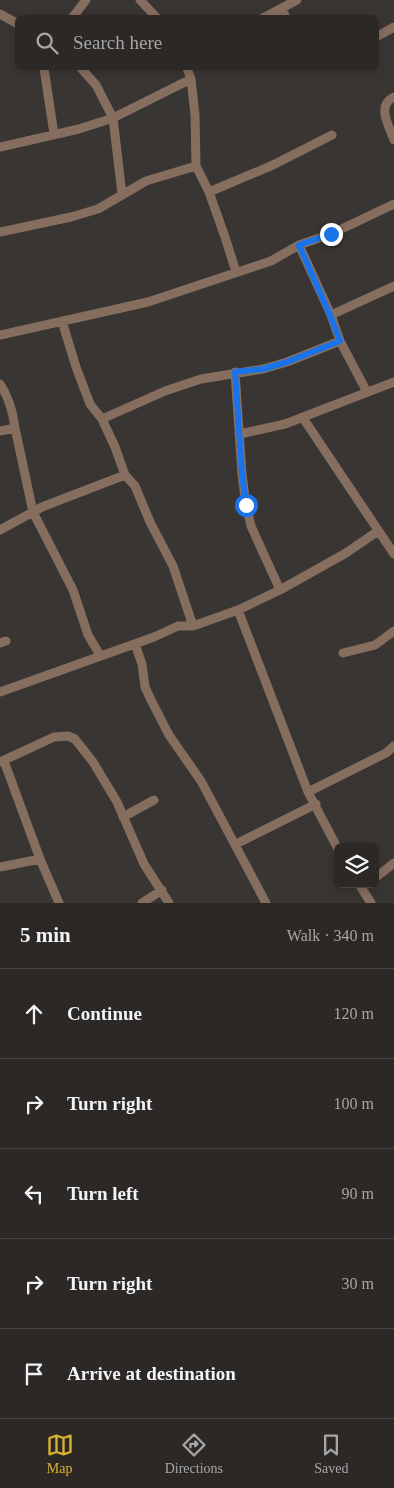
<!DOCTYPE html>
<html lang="en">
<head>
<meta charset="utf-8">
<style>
	body { margin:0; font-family:"Times New Roman",serif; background:#33302e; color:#f1f3f6 }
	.controls { position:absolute; right:15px; bottom:15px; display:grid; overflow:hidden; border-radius:8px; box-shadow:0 2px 8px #0003 }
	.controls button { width:45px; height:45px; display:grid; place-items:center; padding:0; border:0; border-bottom:1px solid #474443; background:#2b2826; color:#f1f3f6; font:25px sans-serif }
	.stop { position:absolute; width:15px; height:15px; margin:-11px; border:4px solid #1a73e8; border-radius:50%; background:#fff }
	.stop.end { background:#1a73e8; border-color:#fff; box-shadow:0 1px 5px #0008 }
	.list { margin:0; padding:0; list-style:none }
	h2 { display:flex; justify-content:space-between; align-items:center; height:65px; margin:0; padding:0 20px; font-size:21px }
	h2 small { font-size:16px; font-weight:400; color:#a6a6a7 }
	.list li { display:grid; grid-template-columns:32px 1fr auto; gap:15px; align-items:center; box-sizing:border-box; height:90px; padding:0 20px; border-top:1px solid #474443 }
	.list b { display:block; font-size:19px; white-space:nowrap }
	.list em { font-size:16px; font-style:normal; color:#a6a6a7 }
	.icon { flex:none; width:28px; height:28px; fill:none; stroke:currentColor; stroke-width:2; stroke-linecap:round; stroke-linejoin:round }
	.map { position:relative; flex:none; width:394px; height:903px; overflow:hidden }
	.search { position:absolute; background:#2b2826; box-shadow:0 2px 8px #0003; left:15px; right:15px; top:15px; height:55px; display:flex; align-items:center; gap:12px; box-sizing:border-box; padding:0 18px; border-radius:8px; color:#a6a6a7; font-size:19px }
	.sheet { height:515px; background:#2b2826 }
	nav { display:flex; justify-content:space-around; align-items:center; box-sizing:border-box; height:70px; border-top:1px solid #474443; background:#2b2826; font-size:14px; color:#a6a6a7 }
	nav a { display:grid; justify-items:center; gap:2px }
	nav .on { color:#dbb333 }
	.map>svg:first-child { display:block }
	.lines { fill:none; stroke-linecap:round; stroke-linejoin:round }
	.minor { stroke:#866e5f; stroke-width:9 }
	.route { stroke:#1a73e8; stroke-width:6 }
</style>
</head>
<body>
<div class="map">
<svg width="394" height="903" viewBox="0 0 394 903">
	<rect width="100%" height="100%" fill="#393533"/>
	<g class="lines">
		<path class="minor" d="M140,0L157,18
			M282,8L286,18
			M0,14L18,24
			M72,18L86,0
			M263,18L297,0
			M376,37L394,27
			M44,68L54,134
			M81,68L96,85L113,118L122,194
			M187,68L191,79L195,115L196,166L209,192L225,237L236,272
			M394,97C376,105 389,126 394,140
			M0,147L79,129L113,118L191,79
			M209,192L273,165L332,135
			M0,232L71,217L98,209L146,181L196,166
			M299,245L331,315L340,341L367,392
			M331,315L394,286
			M62,321L76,367L90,404L102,419L115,447L125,475L135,486L150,522L173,566L193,626
			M0,335L148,302L271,261L299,245L331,234L394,204
			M235,372L242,474L246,505L251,526L280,590
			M0,384C9,397 13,413 15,428L0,431
			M303,418L394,554
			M102,419L165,391L201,379L263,369L287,362L340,341
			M15,428L33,512L73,590L88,635L100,655
			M240,434L285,424L394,382
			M0,530L42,507L125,475
			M238,610L308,792L338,849
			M0,643L6,641
			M135,644L142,664L145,687L151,700L169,735L201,781L266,903
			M343,653L375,645L394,631
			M0,692L154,637L178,626H193L238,610L280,590L346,553L378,531
			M4,761L40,859L59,903
			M0,762L54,737L68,736L75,739L93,762L117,802L144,864L169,903
			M308,792L386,753L394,746
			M123,817L154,800
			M236,844L316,804
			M0,867L40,859
			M375,878L394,863
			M359,884L371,903
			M142,903L162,890"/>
	</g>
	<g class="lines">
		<path class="route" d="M246,505L242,474L235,372L263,369L287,362L340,341L330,315L299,245L331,234"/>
	</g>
</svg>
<div class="controls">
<button><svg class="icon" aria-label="layers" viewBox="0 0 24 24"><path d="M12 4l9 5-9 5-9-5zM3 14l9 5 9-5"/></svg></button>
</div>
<div class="stop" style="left:246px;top:505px"></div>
<div class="stop end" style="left:331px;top:234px"></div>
<div class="search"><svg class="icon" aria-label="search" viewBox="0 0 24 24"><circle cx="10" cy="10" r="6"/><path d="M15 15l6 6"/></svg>Search here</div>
</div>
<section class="sheet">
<h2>5 min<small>Walk · 340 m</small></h2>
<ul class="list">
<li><svg class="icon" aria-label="ahead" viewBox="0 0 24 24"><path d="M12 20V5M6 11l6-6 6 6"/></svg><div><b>Continue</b></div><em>120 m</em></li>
<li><svg class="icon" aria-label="right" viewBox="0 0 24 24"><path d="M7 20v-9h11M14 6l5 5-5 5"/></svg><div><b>Turn right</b></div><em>100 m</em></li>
<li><svg class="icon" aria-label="left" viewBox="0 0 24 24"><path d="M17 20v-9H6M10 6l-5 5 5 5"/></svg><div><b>Turn left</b></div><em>90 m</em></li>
<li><svg class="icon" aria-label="right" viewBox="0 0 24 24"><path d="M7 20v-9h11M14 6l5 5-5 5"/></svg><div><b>Turn right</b></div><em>30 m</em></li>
<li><svg class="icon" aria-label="arrive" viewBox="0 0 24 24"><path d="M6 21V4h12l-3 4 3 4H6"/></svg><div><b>Arrive at destination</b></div></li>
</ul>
</section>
<nav>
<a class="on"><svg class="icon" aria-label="map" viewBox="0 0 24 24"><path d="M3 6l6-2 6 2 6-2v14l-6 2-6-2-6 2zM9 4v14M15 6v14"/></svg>Map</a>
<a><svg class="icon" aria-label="directions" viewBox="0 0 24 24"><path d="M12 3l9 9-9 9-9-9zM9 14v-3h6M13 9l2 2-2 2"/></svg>Directions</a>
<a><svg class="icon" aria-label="saved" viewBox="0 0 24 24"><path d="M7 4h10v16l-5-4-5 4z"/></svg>Saved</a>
</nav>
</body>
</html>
